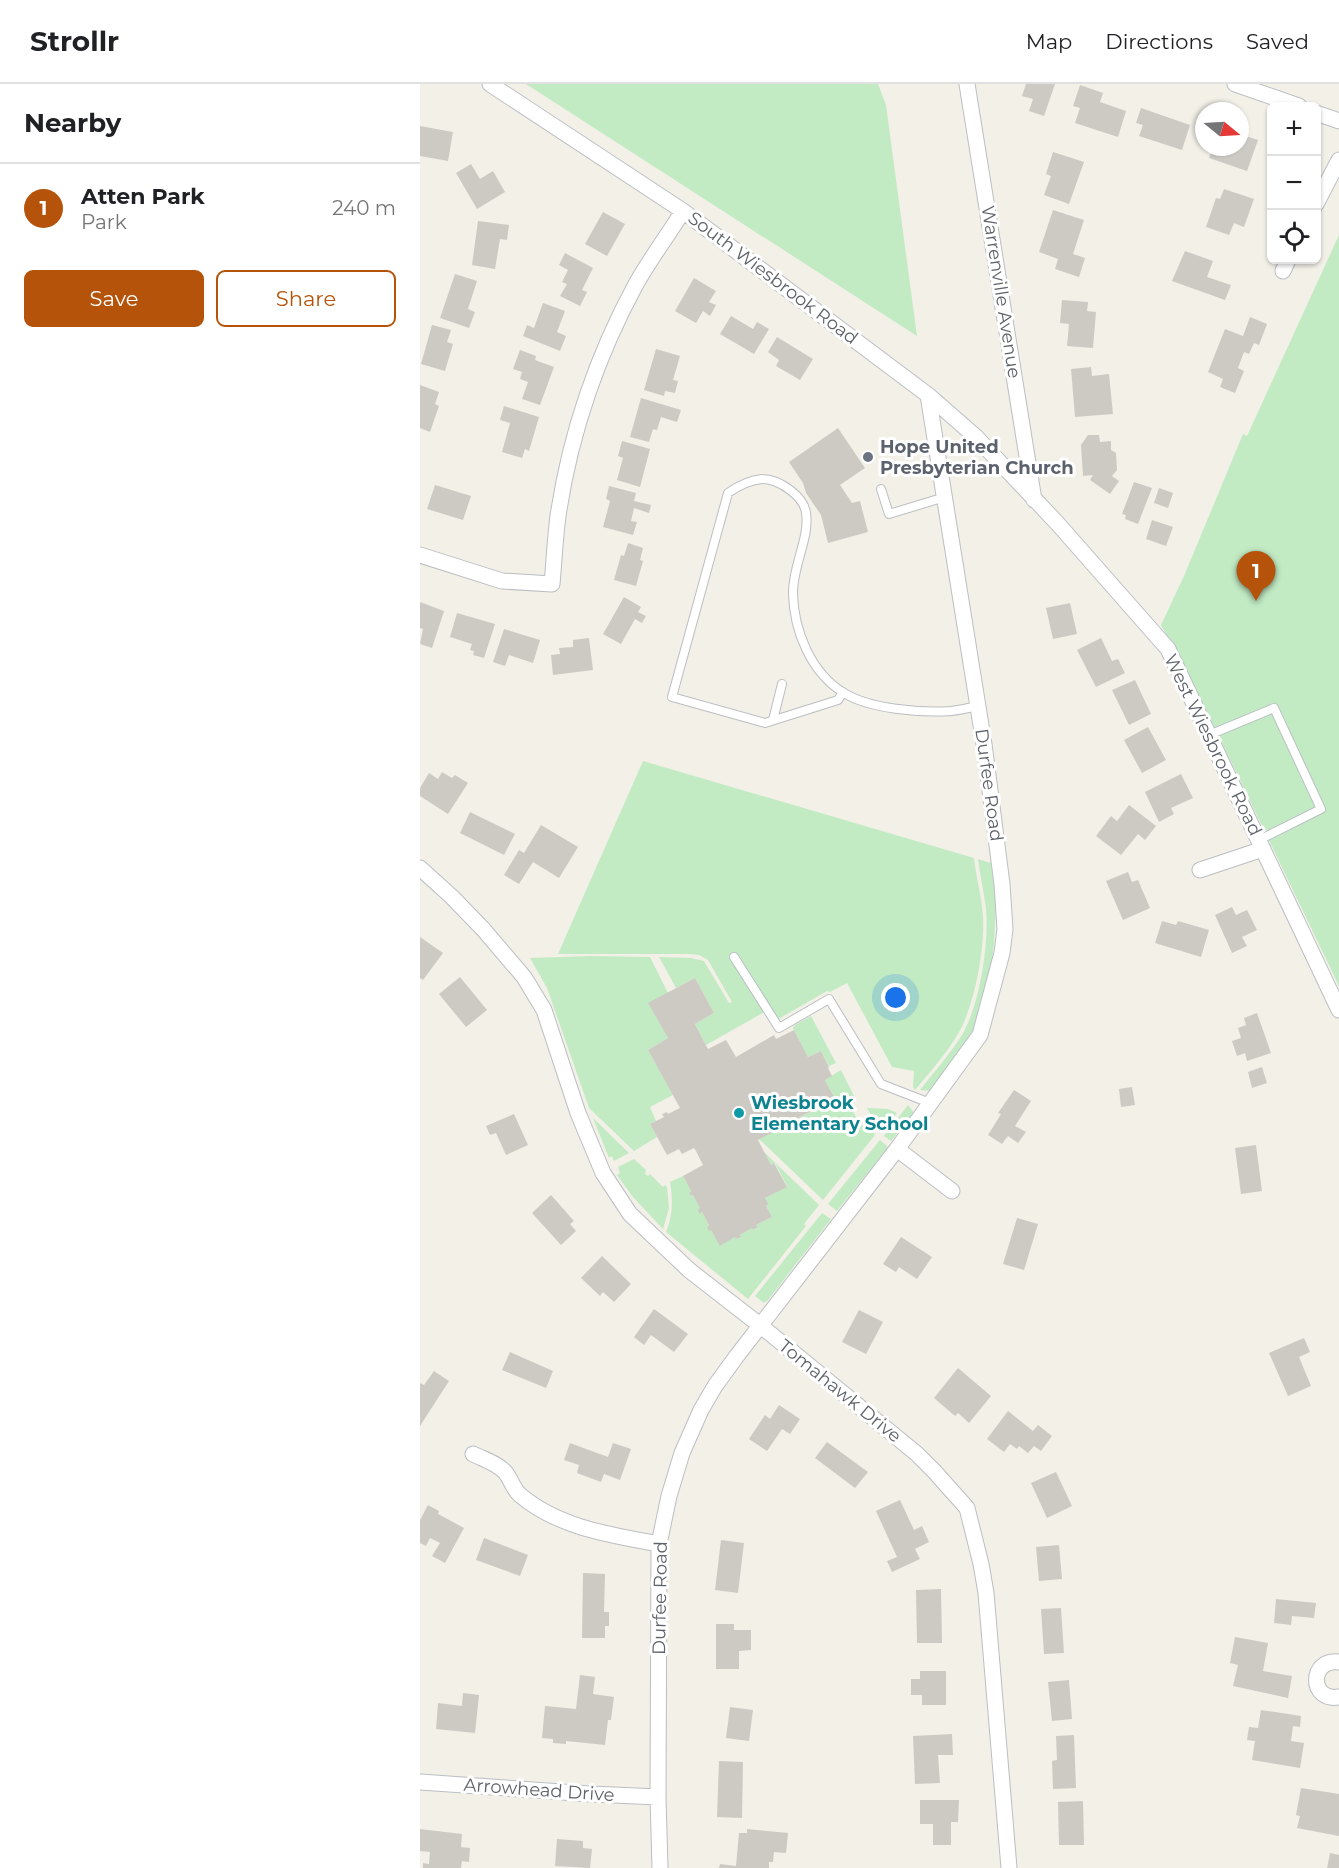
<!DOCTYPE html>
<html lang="en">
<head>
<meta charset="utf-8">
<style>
	body { margin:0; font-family:Montserrat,sans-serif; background:#f6f6f6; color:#202124 }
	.controls { position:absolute; right:18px; top:18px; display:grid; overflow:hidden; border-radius:9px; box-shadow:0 2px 4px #0004 }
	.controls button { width:54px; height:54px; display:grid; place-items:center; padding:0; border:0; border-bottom:2px solid #e0e0e0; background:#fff; color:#202124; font:30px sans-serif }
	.compass { position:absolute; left:775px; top:18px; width:54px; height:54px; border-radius:50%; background:#fff; box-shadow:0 2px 4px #0004; rotate:108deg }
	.you { position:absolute; left:476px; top:914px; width:21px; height:21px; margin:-15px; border:4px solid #fff; border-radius:50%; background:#1a73e8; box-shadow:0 0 0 9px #1a73e833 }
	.badge { display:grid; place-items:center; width:39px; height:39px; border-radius:50%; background:#b45309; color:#fff; font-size:20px; font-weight:700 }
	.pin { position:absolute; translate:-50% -50px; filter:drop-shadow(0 2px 3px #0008) }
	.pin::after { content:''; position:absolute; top:32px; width:21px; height:18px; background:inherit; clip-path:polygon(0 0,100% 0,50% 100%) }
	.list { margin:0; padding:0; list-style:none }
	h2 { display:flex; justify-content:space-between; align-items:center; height:78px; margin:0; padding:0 24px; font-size:26px }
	h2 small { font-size:20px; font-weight:400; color:#757577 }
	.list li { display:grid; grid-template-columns:39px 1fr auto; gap:18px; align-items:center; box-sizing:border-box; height:90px; padding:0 24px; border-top:2px solid #e0e0e0 }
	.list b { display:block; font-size:22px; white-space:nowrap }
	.list p { margin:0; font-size:20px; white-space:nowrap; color:#757577 }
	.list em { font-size:20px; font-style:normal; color:#757577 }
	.actions { display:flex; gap:12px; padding:18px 24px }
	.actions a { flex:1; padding:14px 0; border:2px solid #b45309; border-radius:9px; text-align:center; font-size:21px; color:#b45309 }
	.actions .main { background:#b45309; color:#fff }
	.icon { flex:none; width:33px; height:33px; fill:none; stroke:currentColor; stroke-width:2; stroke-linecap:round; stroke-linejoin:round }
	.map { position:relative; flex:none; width:919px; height:1784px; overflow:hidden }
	header { display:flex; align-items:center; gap:36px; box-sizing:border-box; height:84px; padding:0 30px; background:#fff; border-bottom:2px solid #e0e0e0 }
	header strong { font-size:28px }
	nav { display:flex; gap:33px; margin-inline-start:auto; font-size:21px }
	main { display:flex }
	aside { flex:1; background:#fff }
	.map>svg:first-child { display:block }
	.green { fill:#c2ebc4 }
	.building { fill:#cdcac4 }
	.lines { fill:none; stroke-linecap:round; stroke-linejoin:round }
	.lane-casing { stroke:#bbbec3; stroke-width:10 }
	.street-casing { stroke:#bbbec3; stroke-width:17 }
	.lane { stroke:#fff; stroke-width:8 }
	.street { stroke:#fff; stroke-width:15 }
	.worship-dot { fill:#6b7280; stroke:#fff; stroke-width:2 }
	.culture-dot { fill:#0f9aa8; stroke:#fff; stroke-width:2 }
	.labels { text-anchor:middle; stroke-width:6; stroke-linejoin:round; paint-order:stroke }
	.street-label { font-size:18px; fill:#5e6269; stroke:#fff }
	.worship-label { font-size:18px; font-weight:bold; fill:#5b616d; stroke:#fff; text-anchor:start }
	.culture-label { font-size:18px; font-weight:bold; fill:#0d838f; stroke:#fff; text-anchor:start }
</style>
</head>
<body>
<header>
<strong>Strollr</strong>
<nav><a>Map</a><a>Directions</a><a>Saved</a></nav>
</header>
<main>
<aside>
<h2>Nearby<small></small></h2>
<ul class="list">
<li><span class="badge">1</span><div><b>Atten Park</b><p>Park</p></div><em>240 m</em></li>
</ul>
<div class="actions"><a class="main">Save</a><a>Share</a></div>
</aside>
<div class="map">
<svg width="919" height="1784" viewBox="0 0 919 1784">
	<rect width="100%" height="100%" fill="#f2f0e7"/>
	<path class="green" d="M106,0H458L466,21L497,252Z
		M919,151V902L779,611L741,541L764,492L823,350L827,352Z
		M223,677L554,774C556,794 562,813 563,833C565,866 554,923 538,950C526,970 510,988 495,1006L493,1003L494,987L472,983L427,899L410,908L407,907L355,937L348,926L286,961L275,940L294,929L275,894L256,904L239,873L271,874L284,877L309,919L312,918L288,876L279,871L270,870H138Z
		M558,775L571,779L576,822L574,860L571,883L559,932L553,949L512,1007L500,1006C514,988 530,970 542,951C560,920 569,860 566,825C564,808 560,792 558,775Z
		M170,872L230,873L248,909L229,920L248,954L228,966L253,1011L230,1023L236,1037L230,1040L237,1053L214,1067L169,1024L127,904L110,874Z
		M391,932L416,979L409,982L401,967L388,973L373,944L375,941Z
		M421,986L435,1014L428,1018L441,1042L449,1039L455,1051L403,1116L339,1055L415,1015L405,996Z
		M488,1021L494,1029L471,1057L464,1052Z
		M447,1024L468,1025L477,1029L461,1049Z
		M173,1034L209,1069L194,1077L192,1072L189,1074Z
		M460,1056L468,1063L417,1127L408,1120Z
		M344,1068L399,1121L384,1140L386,1142L328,1215L246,1148C253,1131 253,1116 250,1098L263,1092L271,1107L269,1109L271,1112L273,1111L280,1124V1129L282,1128L289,1141L287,1143L291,1146L300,1161L315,1153L317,1155L320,1153V1151L332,1144L333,1146L337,1144L336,1141L352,1133L346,1122L349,1121L345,1114L367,1102L355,1079L351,1081Z
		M214,1075L226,1086L225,1090L228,1092L230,1090L243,1103L245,1101L247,1103L249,1124L243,1145L212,1112L197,1091L200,1089L198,1083Z
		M402,1129L411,1135L348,1216L344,1219L335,1212Z"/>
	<path class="building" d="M606,0H635L624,32L609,27L613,15L602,12Z
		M660,1L683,9L680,18L706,27L698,53L655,39L660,24L653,22Z
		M721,24L770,41L762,66L719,52L723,41L716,39Z
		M0,42L33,48L28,77L0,72Z
		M820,50L838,56L827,87L789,74L793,63H820Z
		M633,68L664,78L649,120L624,111L631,92L626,90Z
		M51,80L60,95L73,87L85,108L57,125L36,89Z
		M804,105L834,115L824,143L814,139L809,151L786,143L796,114L800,115Z
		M633,126L664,136L653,170L665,174L659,193L635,185L638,175L619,168Z
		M183,128L205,140L187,172L165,160Z
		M58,137L89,141L87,156L80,155L75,185L52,181Z
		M765,167L793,177L787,193L811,201L805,216L752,197Z
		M145,169L173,184L162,206L167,208L160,222L140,212L147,200L142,198L148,186L139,181Z
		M35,190L57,197L48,225L55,228L49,244L20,234Z
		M274,194L296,207L289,218L296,221L290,232L283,227L276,239L255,227Z
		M642,216L668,218L667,227L676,228L673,264L647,262L649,240L640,239Z
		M123,219L145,227L137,248L146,252L140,267L103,252L107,241L114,244Z
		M311,232L333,245L337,238L349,245L334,270L300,250Z
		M830,233L847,240L839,261L834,259L829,270L824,268L818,284L824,287L815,309L800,303L803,295L788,288L805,245L823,252Z
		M12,241L31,246L27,258L33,260L25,287L1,280Z
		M357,253L393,275L380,296L356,282L359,276L348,268Z
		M236,265L260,272L253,296L258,297L255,309L245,307L244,312L224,306Z
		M100,266L116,272L115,276L134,283L120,321L102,315L108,298L100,295L102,288L93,285Z
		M671,283L672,292L689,290L693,330L655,333L651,285Z
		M0,301L19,308L15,320L19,322L10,348L0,344Z
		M221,314L261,326L257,338L241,333L237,346L233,345L229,358L210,353Z
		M84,322L119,333L109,367L105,365L102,374L82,368L90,339L80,336Z
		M418,344L445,384L420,401L432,419L440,417L448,448L408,459L401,431L386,409L383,399L369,378Z
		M668,351H679L680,358L691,357V366L696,369L697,386L692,392L699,397L690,410L670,396L673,391L663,392L661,361Z
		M202,357L230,365L220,403L197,396L203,374L198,372Z
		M714,398L732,404L718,440L705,435L706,431L702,430Z
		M15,401L51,412L43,436L7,425Z
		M189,402L216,409L214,417L231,421L229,429L214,424L211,437L217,438L213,451L183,443L190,417L186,415Z
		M739,404L753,409L748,424L734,419Z
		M732,436L753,443L746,462L726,455Z
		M208,459L223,464L220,476L223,477L216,502L194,496L201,471L204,472Z
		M204,513L221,523L218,528L226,532L222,539L215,535L201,560L183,550Z
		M0,518L24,527L12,564L0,560L3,545L0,544Z
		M650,519L657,550L633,555L626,524Z
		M37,529L75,540L64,574L53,571L54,567L50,566L52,560L30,553Z
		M84,545L120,556L113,579L89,571L85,582L73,578Z
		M169,554L173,586L133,591L131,571L140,570L139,564L153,563V556Z
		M681,554L692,577L698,575L705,589L676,603L657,566Z
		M715,596L731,630L709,641L692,606Z
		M728,643L746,676L722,689L704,656Z
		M22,688L32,694L35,691L48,699L28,730L0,712V704L9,689L18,695Z
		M761,690L773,714L751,724L754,730L739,738L725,708Z
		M709,721L736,742L725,756L718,750L701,771L676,752L691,732L697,737Z
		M50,728L95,750L84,771L40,749Z
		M121,741L158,763L139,794L113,778L99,800L84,791L99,766L104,769Z
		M708,788L712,798L718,796L730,824L703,836L686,797Z
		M812,823L816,831L827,826L837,846L822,853L827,862L812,869L795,831Z
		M742,837L756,841L758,837L789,846L781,873L735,859Z
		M0,853L23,869L3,896L0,894Z
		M40,893L67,926L46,943L19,910Z
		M275,894L294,929L275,940L288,965L306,956L316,973L354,951L356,955L374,946L388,973L401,967L409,983L408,984L412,992L405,996L415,1015L359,1044L360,1046L356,1048L355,1047L338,1056L351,1081L354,1079L367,1103L345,1114L349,1121L346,1122L352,1133L336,1141L338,1143L333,1146L332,1144L320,1151L321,1153L316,1155L315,1153L300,1162L291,1146L289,1147L287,1143L289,1141L282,1128L280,1130L278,1126L280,1124L273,1111L271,1112L269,1109L271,1107L263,1092L283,1081L276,1067L274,1064L262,1070L259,1065L247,1071L230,1040L244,1033L242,1030L247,1028L248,1030L260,1024L228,966L248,954L228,919Z
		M837,929L851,969L827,977L825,969L817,972L812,957L821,954L818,944L826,941L824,934Z
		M842,983L847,999L832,1004L828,988Z
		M712,1003L715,1021L701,1023L699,1005Z
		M594,1006L611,1017L595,1042L606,1048L598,1059L588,1052L582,1060L568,1051L581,1030L578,1029Z
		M94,1030L108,1061L86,1071L76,1049L70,1051L66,1042Z
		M836,1061L842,1107L821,1110L815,1064Z
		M131,1111L154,1137L150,1140L156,1147L141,1161L112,1129Z
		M597,1134L618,1140L604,1186L583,1180Z
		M481,1153L512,1173L497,1195L479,1183L476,1188L463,1180Z
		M182,1172L211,1200L194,1218L183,1208L180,1212L161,1194Z
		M234,1225L268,1250L254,1268L231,1251L224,1261L214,1253Z
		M439,1226L463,1238L446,1270L422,1258Z
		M884,1254L890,1268L879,1273L891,1302L868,1312L849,1269Z
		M90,1268L133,1287L126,1304L82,1286Z
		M538,1284L571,1312L549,1339L538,1329L535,1332L514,1314Z
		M14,1287L29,1297L0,1342V1299L4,1301Z
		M359,1321L380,1335L370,1350L362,1345L347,1367L329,1355L345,1331L350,1335Z
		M588,1327L613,1347L618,1341L632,1352L621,1367L614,1362L608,1369L599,1362L597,1365L590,1360L584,1368L567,1355Z
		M407,1358L448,1388L435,1404L395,1374Z
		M150,1359L188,1373L193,1359L211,1365L200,1396L184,1390L181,1398L157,1389L159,1381L144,1376Z
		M636,1388L652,1422L627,1434L611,1399Z
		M480,1416L494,1446L502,1442L509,1458L495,1465L500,1475L472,1488L467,1477L477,1473L456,1427Z
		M8,1421L19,1427L18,1430L44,1444L25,1479L12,1472L20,1459L10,1454L6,1462L0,1459V1436Z
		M64,1454L108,1471L100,1492L56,1476Z
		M301,1456L324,1459L318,1509L295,1506Z
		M639,1461L642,1495L619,1497L616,1463Z
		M163,1489L185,1490L184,1528H189V1542H185V1554H162Z
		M521,1505L522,1559H497L496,1506Z
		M856,1515L896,1519L894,1534L872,1532L871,1541L854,1539Z
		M641,1524L644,1569L624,1570L621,1525Z
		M296,1540H314V1546H331V1566L319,1567V1585H296Z
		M815,1553L848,1559L843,1587L872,1592L868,1614L813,1602L818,1581L810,1579Z
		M500,1587H526V1621H502V1611H491V1595H500Z
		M160,1591L175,1593L173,1610L194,1613L191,1636H188L185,1661L146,1657V1660L133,1659V1655L122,1654L125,1622L156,1625Z
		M649,1596L652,1635L632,1637L628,1598Z
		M43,1609L59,1611L55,1649L16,1645L18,1619L42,1622Z
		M310,1623L333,1626L329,1657L306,1654Z
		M841,1626L881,1632L880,1643L873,1642L871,1657L884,1659L880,1684L832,1676L835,1657L827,1656L829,1643L838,1644Z
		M532,1650L533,1671H518L520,1699L495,1700L493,1652Z
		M654,1651L656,1704L633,1705L632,1677L637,1676L636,1652Z
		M299,1677L323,1678L322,1734L297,1733Z
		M881,1704L919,1710V1752L877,1744L880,1732L876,1731Z
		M500,1716H539L538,1738H531V1761H513V1740H500Z
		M663,1717L664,1761H639L638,1718Z
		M0,1745L42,1750L41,1763L50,1764L49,1778L42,1777L41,1784H3V1779L9,1780L10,1768L0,1767Z
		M327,1745L368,1749L366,1769L354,1768L353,1778H349V1784H299L300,1780L316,1782L319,1749H327Z
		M137,1755L163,1757V1764L172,1765L170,1784L135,1782Z
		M910,1769L919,1771V1784H907Z"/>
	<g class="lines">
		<defs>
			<path id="lane" d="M461,405L469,430L525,413
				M423,608L418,616L345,639L252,613L308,409C318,402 330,396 342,395C359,395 384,412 386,429C390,454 372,483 373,510C374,547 391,589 424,609C450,625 500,629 531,627C540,626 549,624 558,622
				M353,636L362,600
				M789,651L854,624L901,725L839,756
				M314,873L359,944L409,915L461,1000L510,1019"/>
			<path id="street" d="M70,0L263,127L508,311L556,353L638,440L748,565L919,926
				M547,0L614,416
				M815,0L879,22
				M896,29L919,37
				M896,120L919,76
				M863,187L868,176
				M0,471L82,497L132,500C134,478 135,455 138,432C150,351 177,272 216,200C230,175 248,151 263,127
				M0,784L32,813L63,845L104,893L124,926L158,1029L183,1089L210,1130L269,1186L341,1242L497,1370L514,1387L547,1424L561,1480L566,1509L589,1784
				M780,786L843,765
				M477,1065L532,1107
				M53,1370C63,1375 77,1379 85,1388C91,1395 93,1405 100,1411C139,1444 191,1451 239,1460
				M919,1578C889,1574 889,1618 919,1613
				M0,1698L171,1710L238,1713
				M240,1784L238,1713L239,1460L249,1412L262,1369L281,1326L295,1302L316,1273L477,1065L560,951L582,869L585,845L582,800L564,660L508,311"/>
		</defs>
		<use href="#lane" class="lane-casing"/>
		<use href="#street" class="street-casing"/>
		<use href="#lane" class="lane"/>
		<use href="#street" class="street"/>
	</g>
	<circle class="worship-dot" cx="448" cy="373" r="6"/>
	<circle class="culture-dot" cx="319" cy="1029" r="6"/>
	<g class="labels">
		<g class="street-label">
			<text transform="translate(353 194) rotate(37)" y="6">South Wiesbrook Road</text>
			<text transform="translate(581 208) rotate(81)" y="6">Warrenville Avenue</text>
			<text transform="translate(793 661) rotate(64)" y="6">West Wiesbrook Road</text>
			<text transform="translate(569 701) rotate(82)" y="6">Durfee Road</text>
			<text transform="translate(420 1307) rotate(39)" y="6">Tomahawk Drive</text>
			<text transform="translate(240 1514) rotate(-89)" y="6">Durfee Road</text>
			<text transform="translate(119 1706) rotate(4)" y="6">Arrowhead Drive</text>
		</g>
		<g class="worship-label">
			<text x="460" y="369">Hope United<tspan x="460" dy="21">Presbyterian Church</tspan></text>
		</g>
		<g class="culture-label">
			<text x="331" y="1025">Wiesbrook<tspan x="331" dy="21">Elementary School</tspan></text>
		</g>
	</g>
</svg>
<div class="controls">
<button>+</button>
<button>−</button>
<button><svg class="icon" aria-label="locate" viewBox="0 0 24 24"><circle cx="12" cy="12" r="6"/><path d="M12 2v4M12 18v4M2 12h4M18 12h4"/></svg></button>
</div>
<svg class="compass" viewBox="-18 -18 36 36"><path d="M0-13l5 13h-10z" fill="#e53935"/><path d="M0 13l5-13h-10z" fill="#757577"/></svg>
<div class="you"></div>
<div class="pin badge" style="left:836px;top:517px">1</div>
</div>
</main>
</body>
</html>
